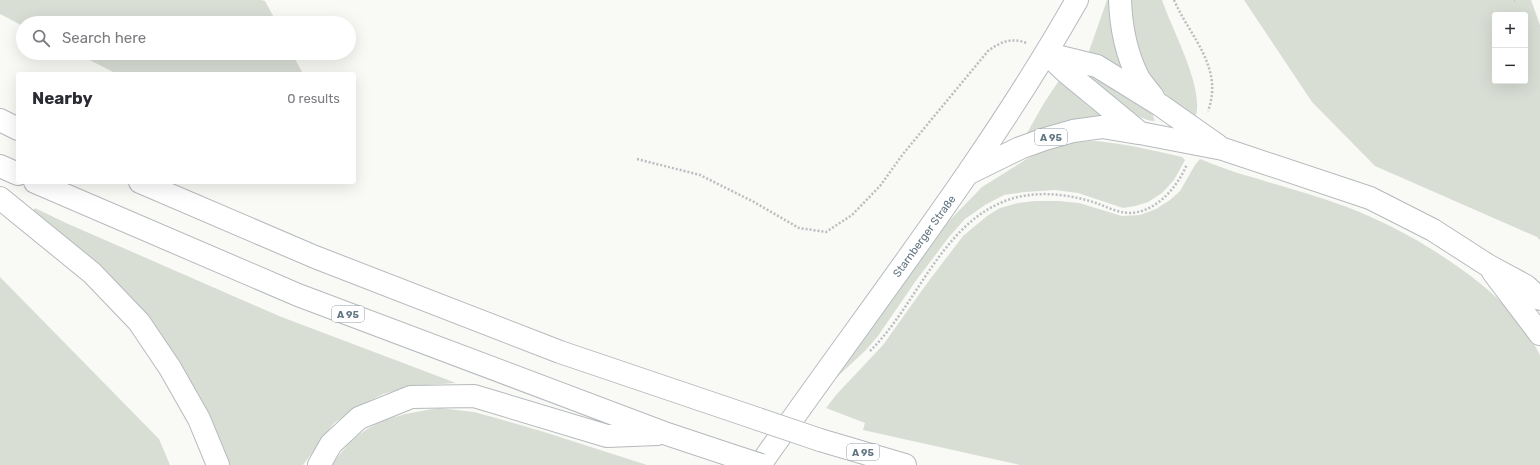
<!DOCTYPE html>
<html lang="en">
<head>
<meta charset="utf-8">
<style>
	body { margin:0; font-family:Rubik,sans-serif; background:#f7f7f7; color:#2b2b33 }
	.controls { position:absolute; right:12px; top:12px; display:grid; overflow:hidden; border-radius:4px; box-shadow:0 4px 16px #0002 }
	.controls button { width:36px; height:36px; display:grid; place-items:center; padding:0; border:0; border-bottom:1px solid #e1e1e2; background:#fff; color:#2b2b33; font:20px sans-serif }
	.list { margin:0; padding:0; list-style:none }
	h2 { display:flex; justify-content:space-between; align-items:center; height:52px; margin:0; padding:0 16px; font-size:17px }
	h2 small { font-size:13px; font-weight:400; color:#7c7c81 }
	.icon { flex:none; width:22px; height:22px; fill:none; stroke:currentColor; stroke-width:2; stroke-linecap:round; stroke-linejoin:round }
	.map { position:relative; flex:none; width:1540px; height:465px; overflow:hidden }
	.search { position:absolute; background:#fff; box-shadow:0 4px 16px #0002; left:16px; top:16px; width:340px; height:44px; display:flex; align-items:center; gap:10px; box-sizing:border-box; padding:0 14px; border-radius:22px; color:#7c7c81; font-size:15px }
	.panel { position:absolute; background:#fff; box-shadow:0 4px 16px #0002; left:16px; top:72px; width:340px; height:112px; border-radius:4px }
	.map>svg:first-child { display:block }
	.green { fill:#d9ded5; fill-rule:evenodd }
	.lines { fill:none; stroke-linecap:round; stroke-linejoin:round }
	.secondary-casing { stroke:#b4bbc0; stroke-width:24 }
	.motorway-casing { stroke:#b5babd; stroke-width:24 }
	.path { stroke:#babec1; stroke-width:2.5; stroke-dasharray:2 2; stroke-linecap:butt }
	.secondary { stroke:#fff; stroke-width:22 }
	.motorway { stroke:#fff; stroke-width:22 }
	.motorway-bridge-casing { stroke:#b5babd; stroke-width:24; stroke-linecap:butt }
	.motorway-bridge { stroke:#fff; stroke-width:22 }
	.labels { text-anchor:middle; stroke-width:4; stroke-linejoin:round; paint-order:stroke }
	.shield { fill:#fff; stroke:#919fa8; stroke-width:1 }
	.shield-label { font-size:10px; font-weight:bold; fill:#627683 }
	.street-label { font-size:11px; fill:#627683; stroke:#fff }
</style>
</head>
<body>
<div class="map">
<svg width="1540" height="465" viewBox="0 0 1540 465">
	<rect width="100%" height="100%" fill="#f9f9f6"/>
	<path class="green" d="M0,0H261L265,1L277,23H23V26L0,14Z
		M1107,0L1112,1L1125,68L1120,70L1088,54Z
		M1130,0H1162C1172,30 1206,90 1195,119C1171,100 1149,82 1137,52C1133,40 1132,14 1130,0Z
		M1244,0H1531L1540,25V240L1537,237L1375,166L1312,102ZM1495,15H1525V81H1495Z
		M76,53H292L303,74H117Z
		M1086,71L1110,84L1137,105L1152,113L1155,121C1136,121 1098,90 1083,78Z
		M1062,81L1088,106L1104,116L1030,135L1027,133L1044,103L1058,82Z
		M1096,141C1125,144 1153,150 1182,157L1185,160L1174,180L1162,193L1148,202L1135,206L1123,208L1078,193L1055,190L1025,192L1004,195L985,205L965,219L949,237L915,282L878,336L866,350L836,378L948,222L982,187L1025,160L1045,150L1072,142Z
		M1200,159C1216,165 1232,172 1248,176C1281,186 1314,195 1347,207C1388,223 1425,243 1461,269C1493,291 1522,319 1540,355V465H1020L863,430L865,423L826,408L836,395L883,345L925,286L963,236L987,216L1000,208L1018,203L1035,201H1059L1079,203L1122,216L1140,215L1156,209L1170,200L1180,191L1195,165Z
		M35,208L66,223L279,316L456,383L412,386L383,394L361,405L334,423L303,465H228L210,422L33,211Z
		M0,277L159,439L170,465H0Z
		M439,408L474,412L496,418L541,431L647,465H332C362,421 390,416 439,408Z"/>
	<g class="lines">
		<defs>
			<path id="secondary" d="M760,465C867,311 984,164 1077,0"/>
			<path id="motorway" d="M1120,0C1121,27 1126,53 1138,77C1142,84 1148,90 1153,97
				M1047,54L1066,72L1140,133L1223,149L1370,198L1433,230L1489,266L1526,286L1540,299
				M1048,54L1097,66L1160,105L1217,145
				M0,120L18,129
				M0,166L18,174
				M969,173L1020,148L1045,139L1073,131L1102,127L1138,133
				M35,182L298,295L667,434L730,455
				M140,182L315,257L560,352L758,419
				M0,198L92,273L139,322L170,368L199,419L218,465
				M1493,272L1540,334
				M820,440L905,465
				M319,465L331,444L359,418L411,397L474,396L607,436L657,434"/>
		</defs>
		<use href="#secondary" class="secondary-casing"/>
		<use href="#motorway" class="motorway-casing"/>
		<path class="path" d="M1174,0C1190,37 1224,67 1208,111
			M1514,0H1515
			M637,159L700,175L754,202L799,228L826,232L852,215L880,186L903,154L988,51C1000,42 1012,37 1026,43
			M870,351C920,302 944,215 1018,197C1043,191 1072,195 1096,203C1107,207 1118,213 1131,213C1158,211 1178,186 1187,164"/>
		<use href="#secondary" class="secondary"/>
		<use href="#motorway" class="motorway"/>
		<defs>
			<path id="motorway-bridge" d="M758,419L820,440
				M730,455L761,465"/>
		</defs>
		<use href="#motorway-bridge" class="motorway-bridge-casing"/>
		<use href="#motorway-bridge" class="motorway-bridge"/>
	</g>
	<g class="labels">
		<g class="shield">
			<rect x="1035" y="129" width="32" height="16" rx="3"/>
			<rect x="332" y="306" width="32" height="16" rx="3"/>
			<rect x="847" y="444" width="32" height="16" rx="3"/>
		</g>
		<g class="shield-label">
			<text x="1051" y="141">A 95</text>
			<text x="348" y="318">A 95</text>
			<text x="863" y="456">A 95</text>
		</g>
		<g class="street-label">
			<text transform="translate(924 236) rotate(-54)" y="4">Starnberger Straße</text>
		</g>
	</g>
</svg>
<div class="controls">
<button>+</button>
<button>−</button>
</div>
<div class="search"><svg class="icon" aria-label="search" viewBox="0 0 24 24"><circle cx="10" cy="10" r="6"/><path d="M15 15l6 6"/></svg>Search here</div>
<section class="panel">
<h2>Nearby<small>0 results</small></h2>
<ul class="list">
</ul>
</section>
</div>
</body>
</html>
